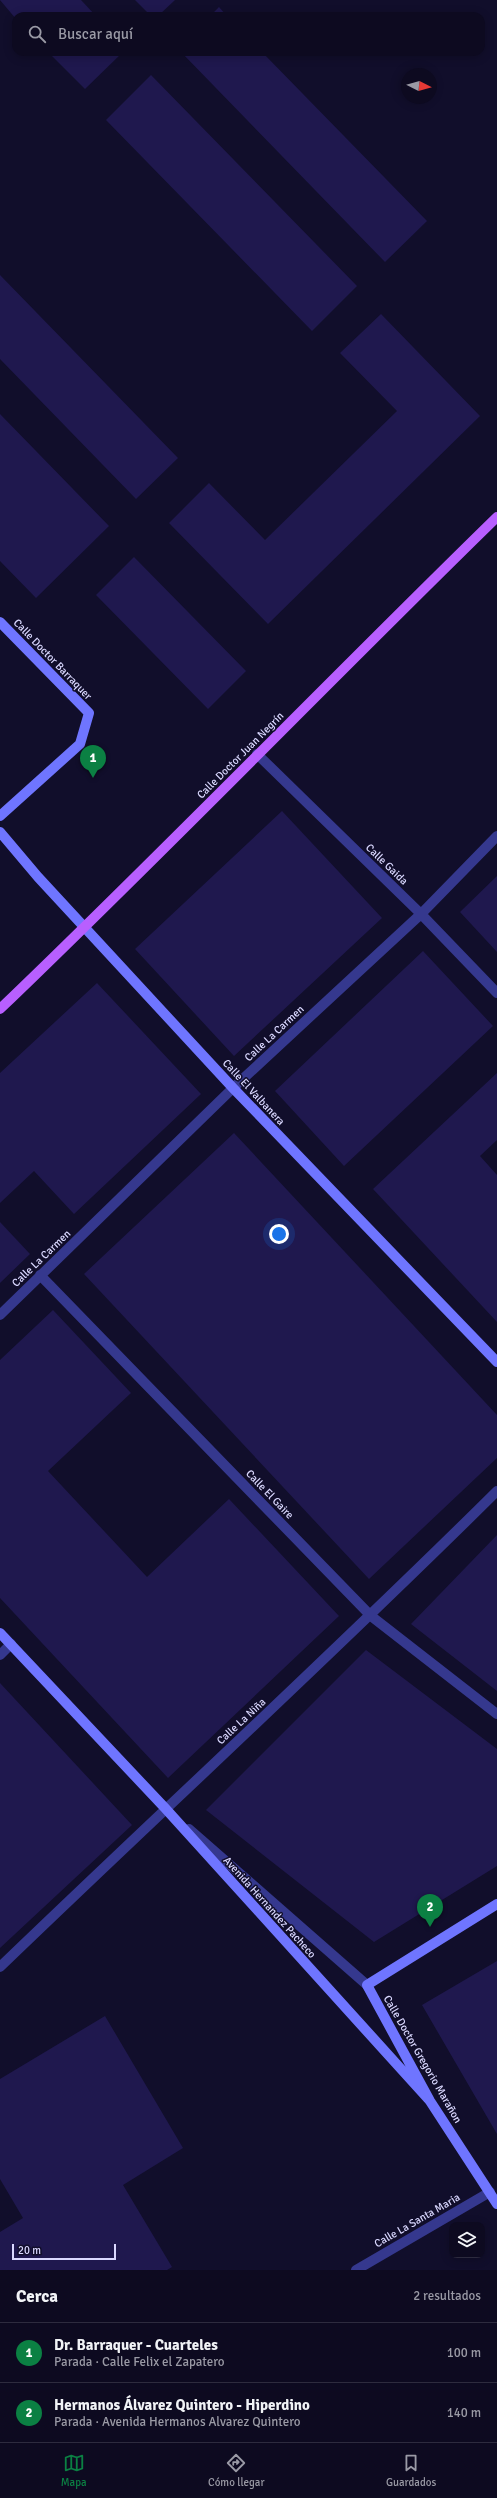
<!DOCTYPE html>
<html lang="es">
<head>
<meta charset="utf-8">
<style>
	body { margin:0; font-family:Signika,sans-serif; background:#1b182d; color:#f1f3f6 }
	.controls { position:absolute; right:12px; bottom:12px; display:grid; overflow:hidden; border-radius:8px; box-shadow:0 2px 10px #0003 }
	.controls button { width:36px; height:36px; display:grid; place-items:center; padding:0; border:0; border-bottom:1px solid #2d2b3e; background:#0d0a20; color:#f1f3f6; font:20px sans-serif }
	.compass { position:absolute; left:401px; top:68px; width:36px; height:36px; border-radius:50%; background:#0d0a20; box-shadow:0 2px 10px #0003; rotate:96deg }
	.scale { position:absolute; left:12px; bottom:10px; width:104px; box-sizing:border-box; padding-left:4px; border:2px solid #dad8ff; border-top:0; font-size:11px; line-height:14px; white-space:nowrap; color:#dad8ff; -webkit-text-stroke:3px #110e2b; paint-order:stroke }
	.you { position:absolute; left:279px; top:1234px; width:14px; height:14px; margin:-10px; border:3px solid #fff; border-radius:50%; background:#1a73e8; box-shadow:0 0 0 6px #1a73e833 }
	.badge { display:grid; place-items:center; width:26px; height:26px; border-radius:50%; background:#0b8043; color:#fff; font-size:13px; font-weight:700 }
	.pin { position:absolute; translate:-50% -33px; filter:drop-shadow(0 1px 2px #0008) }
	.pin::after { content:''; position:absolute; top:21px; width:14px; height:12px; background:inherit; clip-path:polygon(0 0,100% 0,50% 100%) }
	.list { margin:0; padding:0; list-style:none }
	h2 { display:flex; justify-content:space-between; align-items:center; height:52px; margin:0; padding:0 16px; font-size:17px }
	h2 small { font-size:13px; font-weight:400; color:#9a9aa5 }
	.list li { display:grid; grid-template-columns:26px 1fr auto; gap:12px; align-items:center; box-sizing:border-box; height:60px; padding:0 16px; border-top:1px solid #2d2b3e }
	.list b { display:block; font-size:15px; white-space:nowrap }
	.list p { margin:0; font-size:13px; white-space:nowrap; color:#9a9aa5 }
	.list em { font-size:13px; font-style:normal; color:#9a9aa5 }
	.icon { flex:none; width:22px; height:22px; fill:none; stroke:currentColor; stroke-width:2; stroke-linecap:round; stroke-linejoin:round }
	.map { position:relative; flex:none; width:497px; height:2270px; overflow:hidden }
	.search { position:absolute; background:#0d0a20; box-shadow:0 2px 10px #0003; left:12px; right:12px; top:12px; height:44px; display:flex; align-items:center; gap:10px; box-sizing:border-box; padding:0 14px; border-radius:12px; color:#9a9aa5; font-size:15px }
	.sheet { height:172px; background:#0d0a20 }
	nav { display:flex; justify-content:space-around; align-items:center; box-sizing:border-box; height:56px; border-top:1px solid #2d2b3e; background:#0d0a20; font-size:11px; color:#9a9aa5 }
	nav a { display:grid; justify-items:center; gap:2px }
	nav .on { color:#0b8043 }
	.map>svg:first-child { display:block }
	.building { fill:#1f184e }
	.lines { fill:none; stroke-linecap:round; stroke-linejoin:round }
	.street { stroke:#35388e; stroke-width:10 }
	.secondary { stroke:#6f75ff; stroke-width:10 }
	.primary { stroke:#b85fff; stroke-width:10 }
	.labels { text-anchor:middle; stroke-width:3; stroke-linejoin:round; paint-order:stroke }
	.street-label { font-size:11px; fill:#dad8ff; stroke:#110e2b }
</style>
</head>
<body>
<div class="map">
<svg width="497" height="2270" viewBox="0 0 497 2270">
	<rect width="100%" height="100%" fill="#110e2b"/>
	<path class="building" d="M0,0H81L96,16H16V19Z
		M135,0H175L158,16H151Z
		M219,7L227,16H210Z
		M48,52H123L85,89Z
		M181,52H262L427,221L385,262Z
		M151,75L357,286L312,331L106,120Z
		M0,275L178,458L136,499L0,359Z
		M381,314L480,416L268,624L169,523L209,483L265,540L397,411L340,353Z
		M0,414L109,526L36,598L0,561Z
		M134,557L246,671L208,709L96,595Z
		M282,811L382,918L234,1056L135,949Z
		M497,876V952L460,912Z
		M423,951L493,1026L344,1166L275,1091Z
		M97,983L201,1094L74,1214L34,1171L0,1203V1073Z
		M497,1073V1140L480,1156L497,1175V1322L373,1189Z
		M234,1133L497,1415V1458L369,1579L84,1274Z
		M0,1222L30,1254L0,1283Z
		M53,1310L131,1393L48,1471L147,1577L229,1499L339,1616L168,1778L0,1598V1360Z
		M497,1535V1691L411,1624Z
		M366,1650L497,1749V1866L374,1942L206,1810Z
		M0,1683L132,1825L0,1948Z
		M497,1961V2134L422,2005Z
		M105,2016L183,2148L123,2185L172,2267L167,2270H0V2232L23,2218L0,2179V2079Z"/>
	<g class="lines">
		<path class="street" d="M257,754L421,914L497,993
			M40,1275L371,1616L497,1714
			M0,1315L233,1088L421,914L497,836
			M0,1655L11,1644
			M189,1829L367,1985
			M0,1967C165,1808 334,1653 497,1491
			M356,2270L490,2192"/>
		<path class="secondary" d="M0,622L89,713L80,744L0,816
			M0,832L38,877L233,1088L497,1362
			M0,1633L165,1808L430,2101
			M497,1904L367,1985L430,2101L497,2204"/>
		<path class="primary" d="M0,1009C168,848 330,680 497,517"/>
	</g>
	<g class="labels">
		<g class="street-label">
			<text transform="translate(53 659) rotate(46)" y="4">Calle Doctor Barraquer</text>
			<text transform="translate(240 755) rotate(-45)" y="4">Calle Doctor Juan Negrín</text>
			<text transform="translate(387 864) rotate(44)" y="4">Calle Gaida</text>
			<text transform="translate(274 1033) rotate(-43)" y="4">Calle La Carmen</text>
			<text transform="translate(254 1092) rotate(47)" y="4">Calle El Valbanera</text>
			<text transform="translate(41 1258) rotate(-44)" y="4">Calle La Carmen</text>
			<text transform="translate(270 1494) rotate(46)" y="4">Calle El Gaire</text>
			<text transform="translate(241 1721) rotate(-43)" y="4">Calle La Niña</text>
			<text transform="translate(270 1907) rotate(48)" y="4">Avenida Hernandez Pacheco</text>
			<text transform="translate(423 2059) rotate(60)" y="4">Calle Doctor Gregorio Marañon</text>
			<text transform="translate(417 2220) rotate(-30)" y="4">Calle La Santa Maria</text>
		</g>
	</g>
</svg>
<div class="controls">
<button><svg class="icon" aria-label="layers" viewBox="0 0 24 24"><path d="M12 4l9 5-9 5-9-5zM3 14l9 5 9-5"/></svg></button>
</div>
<svg class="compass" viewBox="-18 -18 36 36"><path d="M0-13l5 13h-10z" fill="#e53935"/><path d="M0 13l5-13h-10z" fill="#9a9aa5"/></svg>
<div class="scale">20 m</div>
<div class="you"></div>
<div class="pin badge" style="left:93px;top:778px">1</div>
<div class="pin badge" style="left:430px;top:1927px">2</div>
<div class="search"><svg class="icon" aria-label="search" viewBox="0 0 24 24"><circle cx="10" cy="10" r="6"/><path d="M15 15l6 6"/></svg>Buscar aquí</div>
</div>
<section class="sheet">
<h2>Cerca<small>2 resultados</small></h2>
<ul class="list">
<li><span class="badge">1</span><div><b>Dr. Barraquer - Cuarteles</b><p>Parada · Calle Felix el Zapatero</p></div><em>100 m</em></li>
<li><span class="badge">2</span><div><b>Hermanos Álvarez Quintero - Hiperdino</b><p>Parada · Avenida Hermanos Alvarez Quintero</p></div><em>140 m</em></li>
</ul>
</section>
<nav>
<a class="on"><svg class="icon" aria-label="map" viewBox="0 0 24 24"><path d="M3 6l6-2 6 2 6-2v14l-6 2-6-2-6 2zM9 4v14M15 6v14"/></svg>Mapa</a>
<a><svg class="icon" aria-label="directions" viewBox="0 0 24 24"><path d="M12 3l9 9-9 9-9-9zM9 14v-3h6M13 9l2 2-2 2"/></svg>Cómo llegar</a>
<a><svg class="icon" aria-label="saved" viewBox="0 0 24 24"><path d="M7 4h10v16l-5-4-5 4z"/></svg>Guardados</a>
</nav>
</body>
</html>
